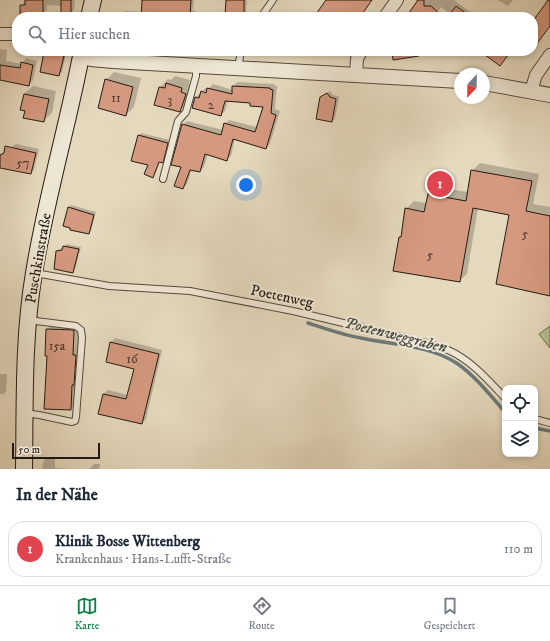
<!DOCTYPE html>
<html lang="de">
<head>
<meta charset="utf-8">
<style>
	body { margin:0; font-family:"IM FELL DW Pica",serif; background:#f6f6f7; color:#1f2937 }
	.controls { position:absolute; right:12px; bottom:12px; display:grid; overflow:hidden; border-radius:8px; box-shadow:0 2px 6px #0003 }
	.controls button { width:36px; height:36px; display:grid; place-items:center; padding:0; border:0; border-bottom:1px solid #e0e1e3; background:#fff; color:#1f2937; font:20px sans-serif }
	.compass { position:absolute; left:454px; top:68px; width:36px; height:36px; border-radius:50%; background:#fff; box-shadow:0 2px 6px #0003; rotate:202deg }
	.scale { position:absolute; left:12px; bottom:10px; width:88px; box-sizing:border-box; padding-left:4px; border:2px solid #251b12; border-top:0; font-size:11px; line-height:14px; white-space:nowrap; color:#251b12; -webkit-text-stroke:3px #eee6d4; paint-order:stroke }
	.you { position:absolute; left:246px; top:185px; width:14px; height:14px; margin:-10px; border:3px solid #fff; border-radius:50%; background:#1a73e8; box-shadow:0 0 0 6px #1a73e833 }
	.badge { display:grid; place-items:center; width:26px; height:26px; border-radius:50%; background:#0b8043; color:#fff; font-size:13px; font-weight:700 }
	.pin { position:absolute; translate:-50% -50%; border:2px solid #fff; box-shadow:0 1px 4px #0006 }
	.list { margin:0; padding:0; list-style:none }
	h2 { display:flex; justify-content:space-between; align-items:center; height:52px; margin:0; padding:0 16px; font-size:17px }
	h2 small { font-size:13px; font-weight:400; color:#747a83 }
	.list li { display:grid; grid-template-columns:26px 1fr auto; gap:12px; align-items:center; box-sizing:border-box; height:56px; margin:0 8px 8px; padding:0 8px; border:1px solid #e0e1e3; border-radius:16px }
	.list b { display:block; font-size:15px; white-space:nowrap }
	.list p { margin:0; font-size:13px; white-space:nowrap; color:#747a83 }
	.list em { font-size:13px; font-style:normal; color:#747a83 }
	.icon { flex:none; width:22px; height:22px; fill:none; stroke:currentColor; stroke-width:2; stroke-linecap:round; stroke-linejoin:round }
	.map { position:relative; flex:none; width:550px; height:469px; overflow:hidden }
	.search { position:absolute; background:#fff; box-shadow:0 2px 6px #0003; left:12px; right:12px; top:12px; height:44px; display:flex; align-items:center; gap:10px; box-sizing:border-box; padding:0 14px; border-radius:16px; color:#747a83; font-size:15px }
	.sheet { height:116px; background:#fff }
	nav { display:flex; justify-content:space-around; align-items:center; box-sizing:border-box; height:56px; border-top:1px solid #e0e1e3; background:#fff; font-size:11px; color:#747a83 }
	nav a { display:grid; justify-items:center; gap:2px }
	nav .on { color:#0b8043 }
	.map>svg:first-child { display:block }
	.green { fill:#b5bf90; stroke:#6d6d51 }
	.shadow { fill:#0003; fill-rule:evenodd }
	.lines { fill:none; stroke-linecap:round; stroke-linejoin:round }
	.stream { stroke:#6c7979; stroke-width:3.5 }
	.building { fill:#d5997f; stroke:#251b12 }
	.service-casing { stroke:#554a3d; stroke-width:8 }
	.minor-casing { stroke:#554a3d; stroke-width:14 }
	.tertiary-casing { stroke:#554a3d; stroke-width:16 }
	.secondary-casing { stroke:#251b12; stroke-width:18 }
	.service { stroke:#eee6d4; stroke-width:6 }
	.minor { stroke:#eee6d4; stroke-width:12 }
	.tertiary { stroke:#eee6d4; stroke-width:14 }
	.secondary { stroke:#eee6d4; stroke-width:16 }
	.labels { text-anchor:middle; stroke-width:4; stroke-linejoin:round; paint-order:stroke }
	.number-label { font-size:13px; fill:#513a2d }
	.street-label { font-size:15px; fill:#251b12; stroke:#eee6d4 }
	.water-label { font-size:16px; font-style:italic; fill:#494a45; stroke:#eee6d4 }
</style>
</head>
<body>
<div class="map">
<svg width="550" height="469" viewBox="0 0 550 469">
	<rect width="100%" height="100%" fill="#e5d9bd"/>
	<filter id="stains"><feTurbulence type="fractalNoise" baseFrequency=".005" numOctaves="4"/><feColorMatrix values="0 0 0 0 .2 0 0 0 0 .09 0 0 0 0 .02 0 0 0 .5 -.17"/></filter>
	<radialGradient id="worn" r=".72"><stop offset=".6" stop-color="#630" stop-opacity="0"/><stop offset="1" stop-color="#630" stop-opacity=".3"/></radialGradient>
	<path class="green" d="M550,326V348L539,334Z"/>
	<path class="shadow" d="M26,0H75L74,10L70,14L62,6L47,5V10L42,14L21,6Z
		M143,0H194L193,8L192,10L207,17H111L115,14L120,15L124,11L142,12Z
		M227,0H247L246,12L243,15Z
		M416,0H454L473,14L471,17H454L441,7L434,17H404L407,13H410L416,4Z
		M498,0H513L508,6Z
		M0,49L7,50L6,61L22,64L26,58L37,61L33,80L29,85L0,79Z
		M47,51L66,54L62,72L59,75L45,53Z
		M387,51H406L394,55Z
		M428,51H435L434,54Z
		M458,51H468L464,55Z
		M114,72L141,78L134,107L126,115L106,80Z
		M175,76L190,80L189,84L194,85L188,103L179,111L160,87L168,79L171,80Z
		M238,82L274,84V85L277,86L275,109L280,111L270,144L266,148L235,139L231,156L226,160L208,154L204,167L200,171L192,169L187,184L183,188V125L187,121L223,130L225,124L229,120L257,127L265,106L251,102L228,101L225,111L221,115L193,108L196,97L206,88H209L213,84L233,90V86ZM203,91L211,93H203Z
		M33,86L56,91L52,113L43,121L26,110L21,109L24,94Z
		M330,91L333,95L339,96L335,119L332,121L317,118L320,98Z
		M141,133L170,140L165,159L162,162L160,161L155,174L153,177L139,136Z
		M16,144L39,149L34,170L31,173L0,167V155Z
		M480,163L539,174L533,204L550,207V295L510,214L478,208L467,274L459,281L400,238L402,236L406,209L414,201L427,203L429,195L437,187L468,192L472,171Z
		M71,205L96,212L91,231L88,233L69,208Z
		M66,244L81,247L75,269L73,272L57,252L60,249L63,248Z
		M53,324L79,325L77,403L71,409L48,356L47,329Z
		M115,338L162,350L146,419L142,423L103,394L108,390L128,395L135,368L111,342Z
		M0,374H7L6,391L4,394H0Z
		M46,458L55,459V468L74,469H42L43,462Z
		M94,464H100L99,469H90Z"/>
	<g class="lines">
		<path class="stream" d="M308,323C326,329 343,335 361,338C393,345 430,345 458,364C476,377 490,395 505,412
			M535,428L550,431"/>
	</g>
	<path class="building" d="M25,0H43V15H20V5H25Z
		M61,0H71V15H61Z
		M142,0H191L190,17H141Z
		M226,0H244V16L225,15Z
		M326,0H372L360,17H321L316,14Z
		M418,0H424V6H431L443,17H406Z
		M548,0H550V26L533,49V21Z
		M456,6L471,17H448Z
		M392,51H419V56L393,60Z
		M480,51H511L500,66Z
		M44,52L64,56L59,76L40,72Z
		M21,62L33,65L29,86L0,80V65L20,68Z
		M105,79L133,87L126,116L98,108Z
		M166,83L182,88L181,92L186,94L180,112L154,105L159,87L165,88Z
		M232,86L270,88V89L273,90L271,113L276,115L266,149L233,139L227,161L205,154L200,172L190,170L183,189L174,186L181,167L171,165L182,124L221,135L224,123L255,132L263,107L250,106V103L225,101L221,116L192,108L195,97L199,98L201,91L206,93L207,88L232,94Z
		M327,93L330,97L336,99L332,122L316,119L320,97Z
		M24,94L49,99L44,122L23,118L25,111L20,110Z
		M138,135L168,143L163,163L159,162L153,178L144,174L148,165L131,161Z
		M5,146L36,153L31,174L0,168V155L4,153Z
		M471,170L532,181L526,211L550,216V296L496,284L509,215L473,208L460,282L393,271L399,237H401L405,208L424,212L428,194L466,201Z
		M68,207L94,215L89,234L70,230V228L63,226Z
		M63,246L79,249L73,273L54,269L56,251L62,250Z
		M46,329L74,330L73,355H76L74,385H72L71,410L44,409L47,356H45Z
		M110,342L159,354L142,424L98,414L103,394L126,399L134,369L106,362Z"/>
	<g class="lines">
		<defs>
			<path id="service" d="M261,17L273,0
				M238,68L241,51
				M163,179L178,121L186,112L196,76V66
				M35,273L109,286L190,291L293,311L427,343C434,345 441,347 448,350C471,360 488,380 505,398
				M25,413L39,415L72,422L75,421L76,417L82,338L81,330L76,326L28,320
				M535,419L550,423"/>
			<path id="minor" d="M385,17L397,0
				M0,34H17
				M356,75L357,59L361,51
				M531,91L536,75L550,55"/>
			<path id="tertiary" d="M81,57L91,59L113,61L460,81
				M484,83L550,95"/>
			<path id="secondary" d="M89,17L93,0
				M24,469C25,404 23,337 34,273C46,198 68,125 82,51"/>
		</defs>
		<use href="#service" class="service-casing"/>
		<use href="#minor" class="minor-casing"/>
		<use href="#tertiary" class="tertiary-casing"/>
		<use href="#secondary" class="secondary-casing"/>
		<use href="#service" class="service"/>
		<use href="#minor" class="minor"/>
		<use href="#tertiary" class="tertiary"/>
		<use href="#secondary" class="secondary"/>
	</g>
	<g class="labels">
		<g class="number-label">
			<text x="116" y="102">11</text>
			<text x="170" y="104">3</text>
			<text x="211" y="109">2</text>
			<text x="23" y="167">57</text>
			<text x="525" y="238">5</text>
			<text x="430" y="259">5</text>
			<text x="57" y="350">15a</text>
			<text x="132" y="363">16</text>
		</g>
		<g class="street-label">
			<text transform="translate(38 258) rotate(-80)" y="5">Puschkinstraße</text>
			<text transform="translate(282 296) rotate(12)" y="5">Poetenweg</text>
		</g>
		<g class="water-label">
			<text transform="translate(396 334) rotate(14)" y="6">Poetenweggraben</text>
		</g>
	</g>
	<rect width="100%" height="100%" filter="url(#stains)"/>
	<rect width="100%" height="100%" fill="url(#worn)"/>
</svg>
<div class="controls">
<button><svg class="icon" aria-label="locate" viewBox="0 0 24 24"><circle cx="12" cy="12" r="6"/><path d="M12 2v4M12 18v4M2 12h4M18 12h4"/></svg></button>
<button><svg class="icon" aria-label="layers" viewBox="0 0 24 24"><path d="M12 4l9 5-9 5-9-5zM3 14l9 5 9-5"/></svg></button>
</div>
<svg class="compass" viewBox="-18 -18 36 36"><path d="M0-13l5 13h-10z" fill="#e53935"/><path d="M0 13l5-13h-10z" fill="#747a83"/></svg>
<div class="scale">50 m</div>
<div class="you"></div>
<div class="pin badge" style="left:440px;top:184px;background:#e0444e">1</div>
<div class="search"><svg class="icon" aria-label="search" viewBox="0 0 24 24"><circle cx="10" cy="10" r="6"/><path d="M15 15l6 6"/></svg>Hier suchen</div>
</div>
<section class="sheet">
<h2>In der Nähe<small></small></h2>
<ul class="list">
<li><span class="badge" style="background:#e0444e">1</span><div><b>Klinik Bosse Wittenberg</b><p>Krankenhaus · Hans-Lufft-Straße</p></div><em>110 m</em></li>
</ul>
</section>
<nav>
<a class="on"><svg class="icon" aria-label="map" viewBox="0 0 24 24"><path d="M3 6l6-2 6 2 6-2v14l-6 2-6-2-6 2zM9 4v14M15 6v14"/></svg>Karte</a>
<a><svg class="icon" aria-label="directions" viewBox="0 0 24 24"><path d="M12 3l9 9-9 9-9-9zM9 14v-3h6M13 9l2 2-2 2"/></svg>Route</a>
<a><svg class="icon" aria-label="saved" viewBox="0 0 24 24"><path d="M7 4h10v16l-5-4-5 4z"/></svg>Gespeichert</a>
</nav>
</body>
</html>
